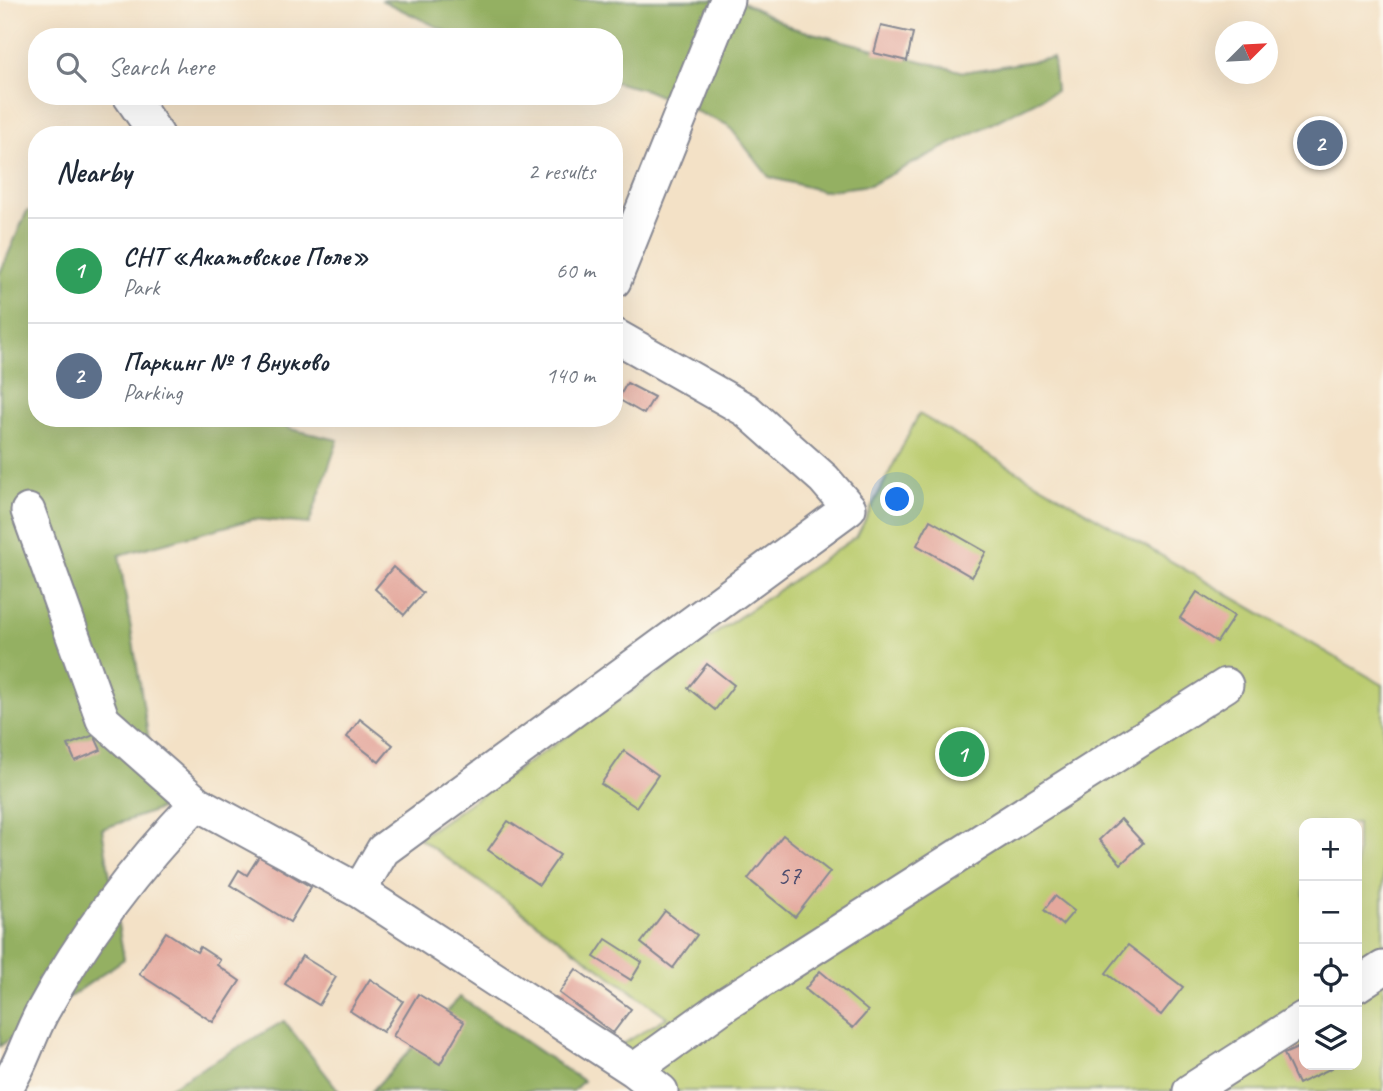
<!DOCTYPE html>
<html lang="en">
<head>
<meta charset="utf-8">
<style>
	body { margin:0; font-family:Caveat,sans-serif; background:#f6f6f7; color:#1f2937 }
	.controls { position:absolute; right:21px; bottom:21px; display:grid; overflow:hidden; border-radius:14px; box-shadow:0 7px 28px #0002 }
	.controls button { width:63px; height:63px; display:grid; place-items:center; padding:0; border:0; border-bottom:2px solid #e0e1e3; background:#fff; color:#1f2937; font:35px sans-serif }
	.compass { position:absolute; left:1215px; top:21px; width:63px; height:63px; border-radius:50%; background:#fff; box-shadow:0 7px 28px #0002; rotate:66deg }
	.you { position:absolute; left:898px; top:500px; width:24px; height:24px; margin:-18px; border:5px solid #fff; border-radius:50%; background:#1a73e8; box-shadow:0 0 0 10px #1a73e833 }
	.badge { display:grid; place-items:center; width:46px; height:46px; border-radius:50%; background:#b45309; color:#fff; font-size:23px; font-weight:700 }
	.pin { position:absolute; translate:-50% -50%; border:4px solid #fff; box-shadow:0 2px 7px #0006 }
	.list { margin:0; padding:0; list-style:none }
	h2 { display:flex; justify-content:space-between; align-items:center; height:91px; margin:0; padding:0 28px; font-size:30px }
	h2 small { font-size:23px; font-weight:400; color:#747a83 }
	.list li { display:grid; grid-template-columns:46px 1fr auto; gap:21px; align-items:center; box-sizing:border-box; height:105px; padding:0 28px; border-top:2px solid #e0e1e3 }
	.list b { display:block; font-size:26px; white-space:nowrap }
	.list p { margin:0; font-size:23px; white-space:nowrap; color:#747a83 }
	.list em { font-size:23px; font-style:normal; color:#747a83 }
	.icon { flex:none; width:38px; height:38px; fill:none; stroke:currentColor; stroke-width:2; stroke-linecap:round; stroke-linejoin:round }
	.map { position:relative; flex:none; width:1383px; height:1091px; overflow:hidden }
	.search { position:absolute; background:#fff; box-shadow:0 7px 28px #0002; left:28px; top:28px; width:595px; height:77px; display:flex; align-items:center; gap:18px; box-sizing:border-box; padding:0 24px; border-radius:28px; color:#747a83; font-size:26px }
	.panel { position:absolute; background:#fff; box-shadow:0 7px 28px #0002; left:28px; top:126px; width:595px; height:301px; border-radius:28px }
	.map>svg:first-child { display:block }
	.green { fill:#bbcc6f; stroke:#6b7e66; stroke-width:2; fill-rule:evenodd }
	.forest { fill:#94b062; stroke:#587060; stroke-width:2 }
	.building { fill:#e4a89d }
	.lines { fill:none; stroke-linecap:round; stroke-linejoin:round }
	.minor-casing { stroke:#878892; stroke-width:37 }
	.minor { stroke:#fff; stroke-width:33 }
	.labels { text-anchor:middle; stroke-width:5; stroke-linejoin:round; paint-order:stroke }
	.number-label { font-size:26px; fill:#4d4d6e }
</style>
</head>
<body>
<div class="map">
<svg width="1383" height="1091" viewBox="0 0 1383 1091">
	<rect width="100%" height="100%" fill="#fbf7ec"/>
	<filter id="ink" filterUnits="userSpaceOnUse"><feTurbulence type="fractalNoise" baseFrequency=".0143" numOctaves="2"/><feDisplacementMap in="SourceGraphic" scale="14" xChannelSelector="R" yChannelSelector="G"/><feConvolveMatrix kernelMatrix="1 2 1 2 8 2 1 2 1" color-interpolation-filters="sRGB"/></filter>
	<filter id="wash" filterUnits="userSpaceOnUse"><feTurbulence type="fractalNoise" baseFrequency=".00686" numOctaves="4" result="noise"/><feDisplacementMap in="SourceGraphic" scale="28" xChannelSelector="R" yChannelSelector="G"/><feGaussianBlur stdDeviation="1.57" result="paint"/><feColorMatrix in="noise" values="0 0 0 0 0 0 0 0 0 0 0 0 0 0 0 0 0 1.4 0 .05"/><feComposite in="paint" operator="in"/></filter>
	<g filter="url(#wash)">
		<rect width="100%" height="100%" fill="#f3e1c6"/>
		<path class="green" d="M919,414L1383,685V1091H632L592,1063L667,1017L419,838L857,536ZM1304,823H1357V1065H1304Z"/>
		<path class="forest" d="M381,0H739L793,28L964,72L1053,58L1056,91L870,185L823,191L769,177L728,125L646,90L614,82V37H458Z
			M27,211H37V418H274L290,429L338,440L309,524L254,519L119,555L160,809L102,829L124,959L0,1046V273Z
			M460,997L583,1081L573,1091H372Z
			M284,1021L339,1091H163Z"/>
		<g id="blocks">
			<path class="building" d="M881,26L913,33L907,61L874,53Z
				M627,383L654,397L644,414L618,399Z
				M930,520L986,552L972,577L917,545Z
				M393,567L423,593L404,615L375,589Z
				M1197,592L1234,616L1217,642L1180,618Z
				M707,664L734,685L715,710L688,688Z
				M360,719L393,745L379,762L347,737Z
				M94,735L101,750L75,761L68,745Z
				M624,751L658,775L636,807L601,784Z
				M1121,819L1143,843L1121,864L1099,840Z
				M508,821L560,855L539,885L488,850Z
				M783,835L830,872L795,917L748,879Z
				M259,856L311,887L290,922L230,885L239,870L247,875Z
				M1055,896L1074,911L1062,925L1044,910Z
				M665,911L697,935L673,968L641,943Z
				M166,932L197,952L200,947L220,960L217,965L240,981L213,1022L139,974Z
				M606,939L642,962L631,980L594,957Z
				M1128,945L1183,987L1161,1015L1106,973Z
				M302,956L336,977L319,1005L285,984Z
				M576,969L631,1009L613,1033L559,993Z
				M820,971L868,1011L853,1028L805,989Z
				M370,979L403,1001L383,1032L350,1011Z
				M418,994L464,1022L440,1064L393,1036Z
				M1304,1045V1065H1331L1332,1068L1298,1084L1284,1054Z"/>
		</g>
	</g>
	<g filter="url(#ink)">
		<use href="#blocks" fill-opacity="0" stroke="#878892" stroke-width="2"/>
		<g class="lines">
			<defs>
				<path id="minor" d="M130,96L157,135
					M614,281L727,0
					M28,511L103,720L197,803L359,891L634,1070L661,1091
					M359,891L383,850L849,508L824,479L746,410L614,335
					M1357,985L1383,968
					M634,1070L727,1003L1226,685
					M3,1091C20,1069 28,1039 41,1014C83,937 136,866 197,803
					M1190,1091L1304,1018"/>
			</defs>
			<use href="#minor" class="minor-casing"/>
			<use href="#minor" class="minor"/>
		</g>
	</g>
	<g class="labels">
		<g class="number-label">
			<text x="789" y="884">57</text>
		</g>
	</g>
</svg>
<div class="controls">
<button>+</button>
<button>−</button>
<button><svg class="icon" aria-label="locate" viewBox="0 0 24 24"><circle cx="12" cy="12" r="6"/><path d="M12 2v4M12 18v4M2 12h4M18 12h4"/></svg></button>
<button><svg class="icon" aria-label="layers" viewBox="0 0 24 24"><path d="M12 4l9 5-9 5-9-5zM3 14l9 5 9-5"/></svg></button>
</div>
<svg class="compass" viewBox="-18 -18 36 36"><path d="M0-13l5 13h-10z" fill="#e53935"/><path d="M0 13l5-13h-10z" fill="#747a83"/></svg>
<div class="you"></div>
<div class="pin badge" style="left:962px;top:754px;background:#2e9e5b">1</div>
<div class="pin badge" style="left:1320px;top:143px;background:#5c6f8a">2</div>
<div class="search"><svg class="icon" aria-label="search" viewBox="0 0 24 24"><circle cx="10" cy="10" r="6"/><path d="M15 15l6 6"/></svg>Search here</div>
<section class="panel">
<h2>Nearby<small>2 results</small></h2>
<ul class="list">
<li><span class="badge" style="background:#2e9e5b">1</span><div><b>СНТ «Акатовское Поле»</b><p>Park</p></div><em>60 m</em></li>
<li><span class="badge" style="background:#5c6f8a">2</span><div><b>Паркинг № 1 Внуково</b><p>Parking</p></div><em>140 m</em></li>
</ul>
</section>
</div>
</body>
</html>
